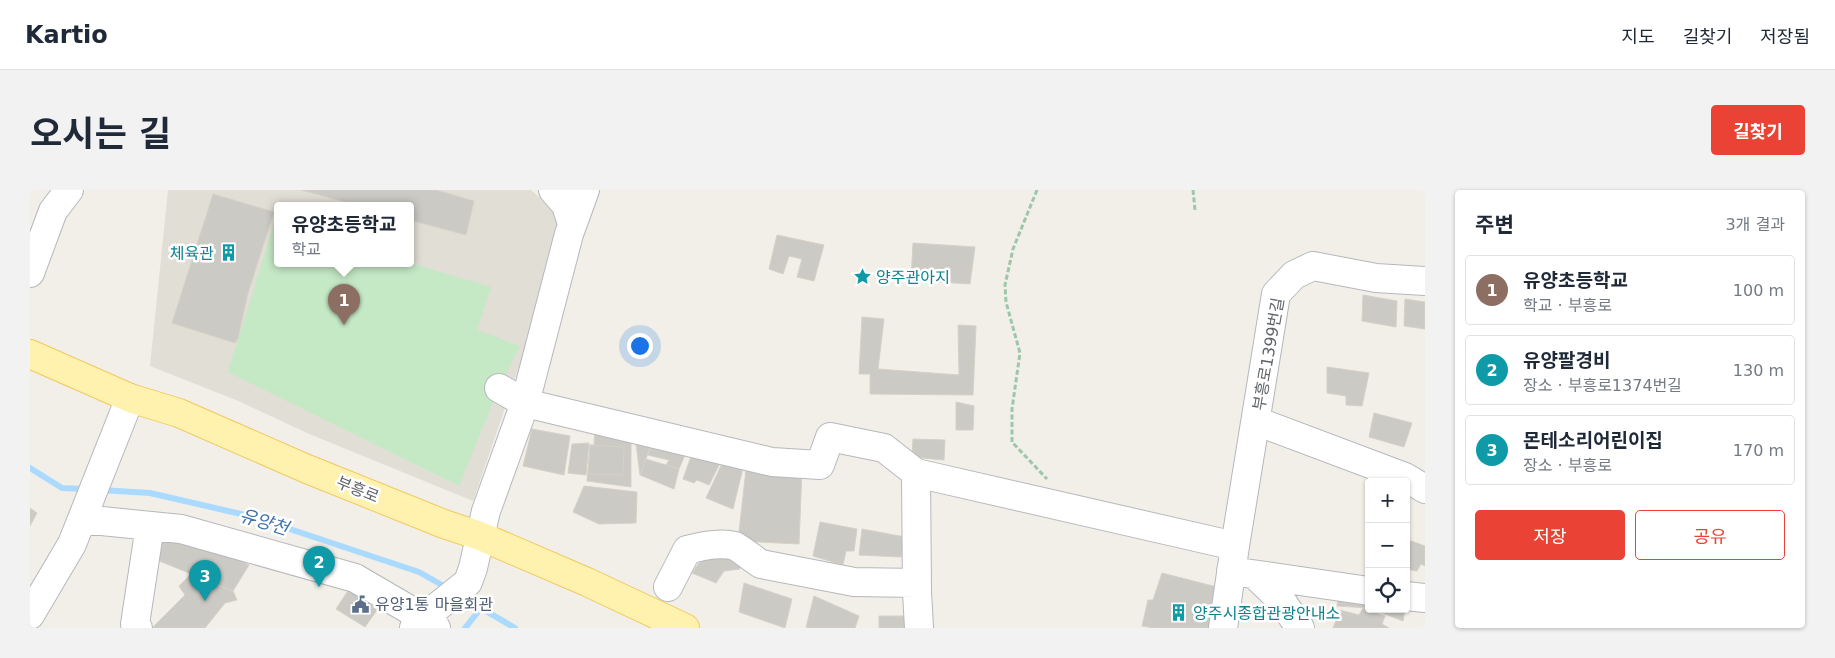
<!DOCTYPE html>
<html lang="ko">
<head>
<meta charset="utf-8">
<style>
	body { margin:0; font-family:"DejaVu Sans","Noto Sans KR",sans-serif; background:#f2f2f3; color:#1f2937 }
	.controls { position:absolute; right:15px; bottom:15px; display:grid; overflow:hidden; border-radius:5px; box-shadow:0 1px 4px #0004 }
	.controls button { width:45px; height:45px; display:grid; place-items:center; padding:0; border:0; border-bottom:1px solid #e0e1e3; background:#fff; color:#1f2937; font:25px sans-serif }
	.you { position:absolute; left:609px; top:155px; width:18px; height:18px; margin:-12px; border:4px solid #fff; border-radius:50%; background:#1a73e8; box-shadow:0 0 0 8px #1a73e833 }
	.badge { display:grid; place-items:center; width:32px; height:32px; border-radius:50%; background:#ea4335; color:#fff; font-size:16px; font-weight:700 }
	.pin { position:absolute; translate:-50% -41px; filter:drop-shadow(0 1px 2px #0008) }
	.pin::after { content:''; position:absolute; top:26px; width:18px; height:15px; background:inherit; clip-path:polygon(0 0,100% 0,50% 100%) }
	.popup { position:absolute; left:244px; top:12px; width:140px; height:65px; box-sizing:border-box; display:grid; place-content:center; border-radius:5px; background:#fff; filter:drop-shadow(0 1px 4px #0005); font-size:16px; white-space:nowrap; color:#747a83 }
	.popup b { font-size:19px; color:#1f2937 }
	.popup::after { content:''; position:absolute; left:50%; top:100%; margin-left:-10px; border:10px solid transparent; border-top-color:#fff }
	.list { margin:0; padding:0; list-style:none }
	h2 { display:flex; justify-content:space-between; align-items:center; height:65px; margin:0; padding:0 20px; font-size:21px }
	h2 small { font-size:16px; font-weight:400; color:#747a83 }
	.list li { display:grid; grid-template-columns:32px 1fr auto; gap:15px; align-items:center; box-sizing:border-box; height:70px; margin:0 10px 10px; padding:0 10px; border:1px solid #e0e1e3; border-radius:5px }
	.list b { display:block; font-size:19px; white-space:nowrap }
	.list p { margin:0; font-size:16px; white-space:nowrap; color:#747a83 }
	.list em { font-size:16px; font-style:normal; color:#747a83 }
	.actions { display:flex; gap:10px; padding:15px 20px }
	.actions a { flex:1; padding:11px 0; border:1px solid #ea4335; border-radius:5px; text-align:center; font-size:18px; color:#ea4335 }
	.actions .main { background:#ea4335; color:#fff }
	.icon { flex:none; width:28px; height:28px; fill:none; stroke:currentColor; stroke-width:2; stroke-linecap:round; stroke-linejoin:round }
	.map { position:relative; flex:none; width:1395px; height:438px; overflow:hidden; border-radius:5px }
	header { display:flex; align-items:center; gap:30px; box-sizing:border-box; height:70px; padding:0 25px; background:#fff; border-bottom:1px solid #e0e1e3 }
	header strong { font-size:24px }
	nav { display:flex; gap:28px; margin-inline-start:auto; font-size:18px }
	.intro { display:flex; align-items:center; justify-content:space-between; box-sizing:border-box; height:120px; padding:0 30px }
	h1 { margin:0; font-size:35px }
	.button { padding:12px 22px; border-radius:5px; background:#ea4335; color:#fff; font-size:18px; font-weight:700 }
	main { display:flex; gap:30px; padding:0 30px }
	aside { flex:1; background:#fff; border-radius:5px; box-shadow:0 1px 4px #0004 }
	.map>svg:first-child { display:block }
	.education { fill:#e1ded6; fill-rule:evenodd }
	.green { fill:#c5e8c5 }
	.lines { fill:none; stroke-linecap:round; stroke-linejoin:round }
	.stream { stroke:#aadaff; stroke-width:6 }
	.building { fill:#cccac5; stroke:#d6d1c6 }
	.minor-casing { stroke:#b5b8bc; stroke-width:30 }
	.major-casing { stroke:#f2c960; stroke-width:30 }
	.path { stroke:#9cc7a9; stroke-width:3; stroke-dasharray:5 2.5; stroke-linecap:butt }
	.minor { stroke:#fff; stroke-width:28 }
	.major { stroke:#fff2af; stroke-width:28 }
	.labels { text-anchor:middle; stroke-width:5; stroke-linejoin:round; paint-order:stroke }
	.culture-label { font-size:16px; fill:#0d838f; stroke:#fff; text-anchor:start }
	.street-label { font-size:16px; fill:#5f6368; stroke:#fff }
	.service-label { font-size:16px; fill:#4e5e75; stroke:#fff; text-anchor:start }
	.water-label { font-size:18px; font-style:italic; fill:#4174aa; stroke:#fff }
</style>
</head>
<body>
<header>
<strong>Kartio</strong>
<nav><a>지도</a><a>길찾기</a><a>저장됨</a></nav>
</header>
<div class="intro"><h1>오시는 길</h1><a class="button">길찾기</a></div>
<main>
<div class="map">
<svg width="1395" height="438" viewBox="0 0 1395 438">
	<rect width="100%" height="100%" fill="#f1efe8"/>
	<path class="education" d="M138,0H501L530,26L517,95L443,311L277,243L206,210L120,176ZM248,16H380V74H248Z"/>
	<path class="green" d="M244,34L248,35V74L380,73L461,97L447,140L490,156L469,198L429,296L198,182Z"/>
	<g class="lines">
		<path class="stream" d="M0,278L32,298L56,299
			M70,300L120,303L224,327L389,382L419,399
			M432,407L485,438
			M435,438L451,418"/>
	</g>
	<path class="building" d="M271,0H406L444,11L436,45L380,30V16H331Z
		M183,4L244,22L218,103L208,148L205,153L142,133Z
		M747,45L794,55L784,91L767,87L772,69L759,66L753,84L739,79Z
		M883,53L945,57L940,94L881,90Z
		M1333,105L1367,111L1366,137L1332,131Z
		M1375,109L1395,112V139L1374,136Z
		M832,127L854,129L848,179L929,185L928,135L946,136L943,205L840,204V184H829Z
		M1297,177L1339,183L1332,216L1316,215V206L1297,203Z
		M926,212L944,216L943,240H926Z
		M1344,223L1382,233L1374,257L1339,247Z
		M565,237L601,245V297L557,291L560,255H564Z
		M502,239L540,246L534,285L493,276Z
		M605,246L624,247L610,285Z
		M624,247L659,255L649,279L636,275L639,270L618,265Z
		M883,249L915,250L914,270L882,267Z
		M559,253L556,285L538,283L542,254Z
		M560,255L594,257L593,285L558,284Z
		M664,258L693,267L679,295L667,290L664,293L653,289Z
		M696,265L715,270L703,319L676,308Z
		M616,269L649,279L644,299L610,285Z
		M717,270L772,280L769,354L708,351Z
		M554,296L607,302L606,333L569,334L543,322Z
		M0,318L7,323L0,336Z
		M790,332L827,339L824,361H816L813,375L783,366Z
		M832,339L875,347L871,367L829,365Z
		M136,340L155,343L219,375L203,401L122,368Z
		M1376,349L1395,356V376L1391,374L1387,381L1376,379Z
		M678,360L710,367V379L694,381L686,393L662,383Z
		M1132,383L1187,397L1180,438H1125L1112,436L1118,410H1123Z
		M161,384L203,401L207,410L195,413L175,438H122L155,405L149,396Z
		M323,393L355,409L335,437L306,419Z
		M714,393L762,409L755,438L709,422Z
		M784,406L829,426L825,438H779L776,437Z
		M1308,408L1339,411V418L1307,416Z
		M1333,418L1355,426L1352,434L1359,438H1303L1310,420L1329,425Z
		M1342,419H1375L1373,431Z
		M849,426H878V438H849Z"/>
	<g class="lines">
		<defs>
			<path id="minor" d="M523,0L536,15L542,34
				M0,83L23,21L39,0
				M469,198L495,213L742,272L790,275L800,247L854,258L886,283L1205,356
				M1226,231L1375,287L1395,299
				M886,283L887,402L889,438
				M52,329L151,339L325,388L385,423L406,438
				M1201,381L1339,401
				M1225,385L1251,410L1270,438
				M638,397L657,360C671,356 690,352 705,356C708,357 726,371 731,374L824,392L887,393
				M1376,406L1395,408
				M0,425L42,354L100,208
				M108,438L105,434L120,336
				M384,438L402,421L438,392L443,378L456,321L495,213L539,44L555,0
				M1193,438L1205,356L1246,104L1264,85L1283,76L1346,88L1395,91"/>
			<path id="major" d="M0,164L100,208L149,223L277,279L414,334L450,346L557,392L655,438"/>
		</defs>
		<use href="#minor" class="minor-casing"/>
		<use href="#major" class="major-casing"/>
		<path class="path" d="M1007,0L983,59L975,95L976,112L990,163L982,219V252L1017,289
			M1163,0L1165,20"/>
		<use href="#minor" class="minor"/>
		<use href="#major" class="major"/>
	</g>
	<defs>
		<symbol id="building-bare" viewBox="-9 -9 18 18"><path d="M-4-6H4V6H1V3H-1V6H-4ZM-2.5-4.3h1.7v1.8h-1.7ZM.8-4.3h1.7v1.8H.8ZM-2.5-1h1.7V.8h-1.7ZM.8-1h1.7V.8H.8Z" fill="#0f9aa8" stroke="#fff" stroke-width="2.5" paint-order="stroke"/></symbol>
		<symbol id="sight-bare" viewBox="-9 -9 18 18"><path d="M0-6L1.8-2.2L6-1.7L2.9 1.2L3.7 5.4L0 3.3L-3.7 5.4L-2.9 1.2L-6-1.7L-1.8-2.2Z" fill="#0f9aa8" stroke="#fff" stroke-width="2.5" paint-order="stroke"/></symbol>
		<symbol id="civic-bare" viewBox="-9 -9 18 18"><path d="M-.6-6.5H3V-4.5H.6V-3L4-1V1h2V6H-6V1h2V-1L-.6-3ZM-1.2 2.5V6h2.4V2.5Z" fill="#5c6f8a" stroke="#fff" stroke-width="2.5" paint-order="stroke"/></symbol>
	</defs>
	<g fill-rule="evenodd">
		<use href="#building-bare" x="186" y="50" width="25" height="25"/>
		<use href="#sight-bare" x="820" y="74" width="25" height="25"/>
		<use href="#civic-bare" x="318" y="402" width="25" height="25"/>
		<use href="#building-bare" x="1136" y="410" width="25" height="25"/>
	</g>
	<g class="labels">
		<g class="culture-label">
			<text x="184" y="69" text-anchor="end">체육관</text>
			<text x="846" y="93">양주관아지</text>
			<text x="1163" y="429">양주시종합관광안내소</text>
		</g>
		<g class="street-label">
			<text transform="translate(1238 164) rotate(-80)" y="6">부흥로1399번길</text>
			<text transform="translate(328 299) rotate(22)" y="6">부흥로</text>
		</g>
		<g class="service-label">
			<text x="345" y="420">유양1통 마을회관</text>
		</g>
		<g class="water-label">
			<text transform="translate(234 332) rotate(17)" y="6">유양천</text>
		</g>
	</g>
</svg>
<div class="controls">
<button>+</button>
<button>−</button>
<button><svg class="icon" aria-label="locate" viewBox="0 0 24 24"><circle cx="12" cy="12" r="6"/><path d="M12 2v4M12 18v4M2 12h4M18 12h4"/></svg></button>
</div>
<div class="you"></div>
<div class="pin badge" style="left:314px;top:135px;background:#8d6e63">1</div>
<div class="popup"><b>유양초등학교</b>학교</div>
<div class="pin badge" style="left:289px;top:397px;background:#0f9aa8">2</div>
<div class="pin badge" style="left:175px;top:411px;background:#0f9aa8">3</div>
</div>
<aside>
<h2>주변<small>3개 결과</small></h2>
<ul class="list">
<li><span class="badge" style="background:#8d6e63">1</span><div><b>유양초등학교</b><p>학교 · 부흥로</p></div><em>100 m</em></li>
<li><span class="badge" style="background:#0f9aa8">2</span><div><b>유양팔경비</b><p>장소 · 부흥로1374번길</p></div><em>130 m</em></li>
<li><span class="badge" style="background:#0f9aa8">3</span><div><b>몬테소리어린이집</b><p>장소 · 부흥로</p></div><em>170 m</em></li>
</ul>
<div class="actions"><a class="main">저장</a><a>공유</a></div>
</aside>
</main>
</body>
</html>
